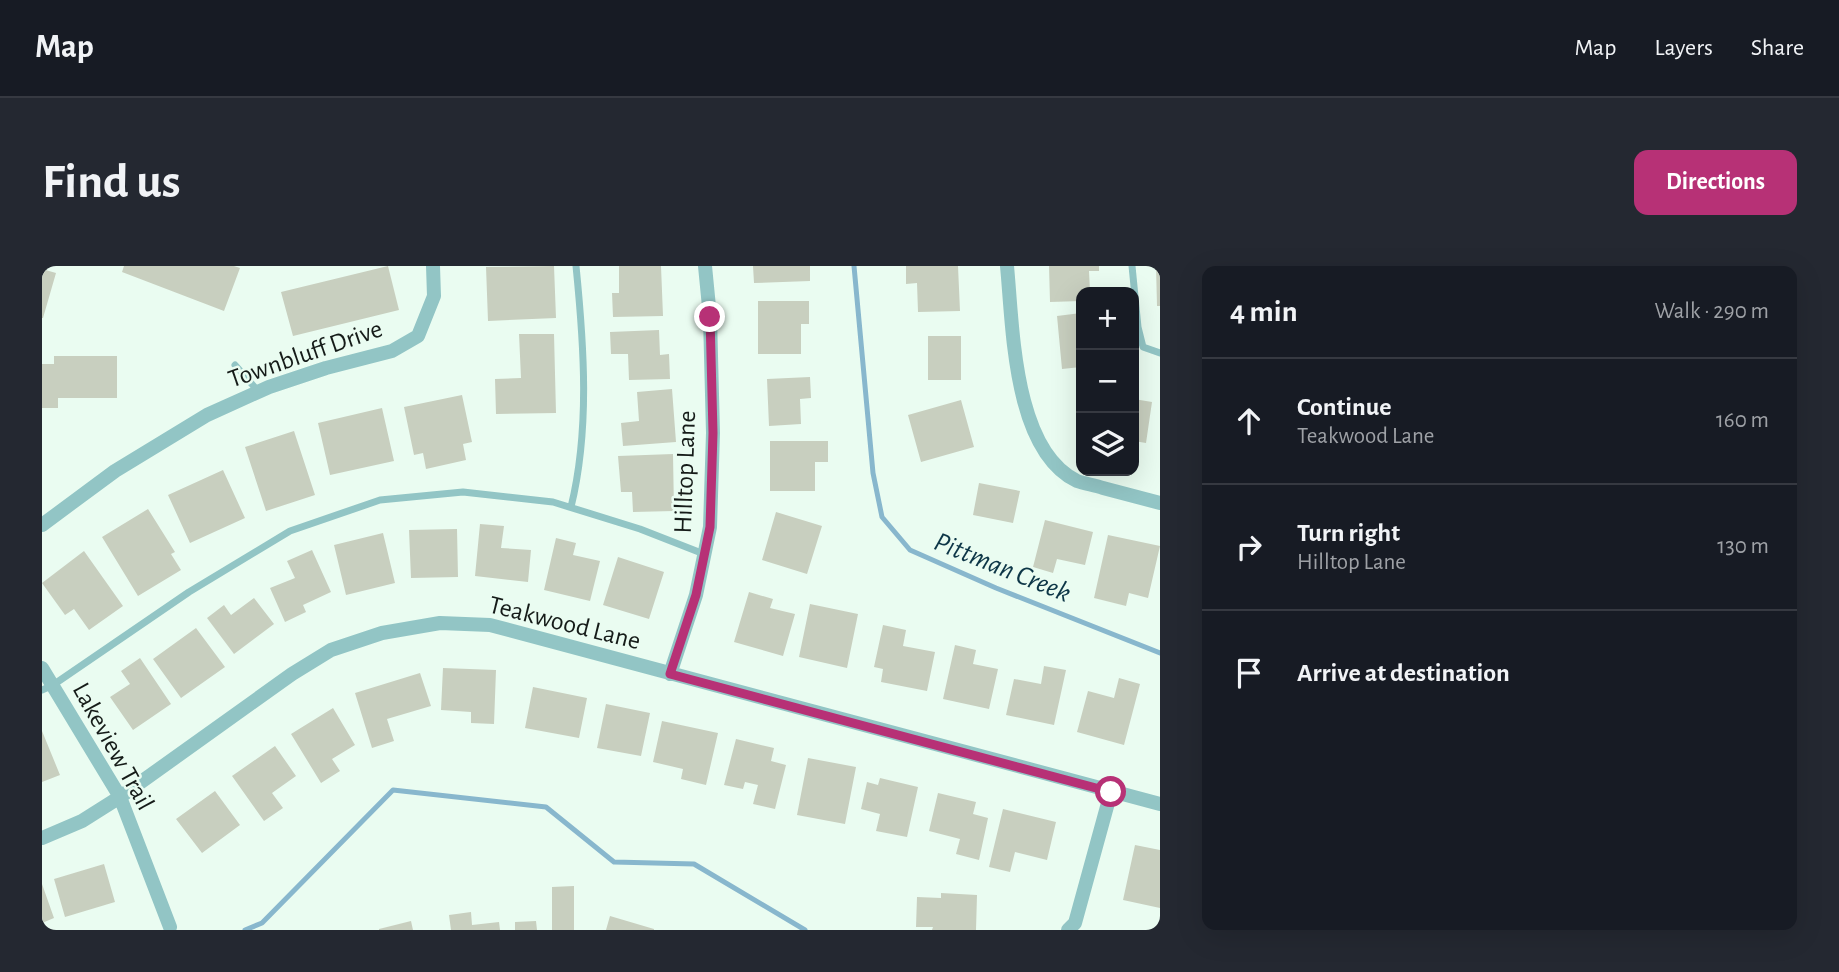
<!DOCTYPE html>
<html lang="en">
<head>
<meta charset="utf-8">
<style>
	body { margin:0; font-family:"Alegreya Sans",sans-serif; background:#242831; color:#f1f3f6 }
	.controls { position:absolute; right:21px; top:21px; display:grid; overflow:hidden; border-radius:14px; box-shadow:0 7px 28px #0002 }
	.controls button { width:63px; height:63px; display:grid; place-items:center; padding:0; border:0; border-bottom:2px solid #363941; background:#171b24; color:#f1f3f6; font:35px sans-serif }
	.stop { position:absolute; width:21px; height:21px; margin:-16px; border:5px solid #b73176; border-radius:50%; background:#fff }
	.stop.end { background:#b73176; border-color:#fff; box-shadow:0 2px 7px #0008 }
	.list { margin:0; padding:0; list-style:none }
	h2 { display:flex; justify-content:space-between; align-items:center; height:91px; margin:0; padding:0 28px; font-size:30px }
	h2 small { font-size:23px; font-weight:400; color:#9ea1a6 }
	.list li { display:grid; grid-template-columns:46px 1fr auto; gap:21px; align-items:center; box-sizing:border-box; height:126px; padding:0 28px; border-top:2px solid #363941 }
	.list b { display:block; font-size:26px; white-space:nowrap }
	.list p { margin:0; font-size:23px; white-space:nowrap; color:#9ea1a6 }
	.list em { font-size:23px; font-style:normal; color:#9ea1a6 }
	.icon { flex:none; width:38px; height:38px; fill:none; stroke:currentColor; stroke-width:2; stroke-linecap:round; stroke-linejoin:round }
	.map { position:relative; flex:none; width:1118px; height:664px; overflow:hidden; border-radius:14px }
	header { display:flex; align-items:center; gap:42px; box-sizing:border-box; height:98px; padding:0 35px; background:#171b24; border-bottom:2px solid #363941 }
	header strong { font-size:33px }
	nav { display:flex; gap:38px; margin-inline-start:auto; font-size:24px }
	.intro { display:flex; align-items:center; justify-content:space-between; box-sizing:border-box; height:168px; padding:0 42px }
	h1 { margin:0; font-size:49px }
	.button { padding:18px 32px; border-radius:14px; background:#b73176; color:#fff; font-size:24px; font-weight:700 }
	main { display:flex; gap:42px; padding:0 42px }
	aside { flex:1; background:#171b24; border-radius:14px; box-shadow:0 7px 28px #0002 }
	.map>svg:first-child { display:block }
	.lines { fill:none; stroke-linecap:round; stroke-linejoin:round }
	.stream { stroke:#88b7cd; stroke-width:5 }
	.building { fill:#c8cfbf }
	.service { stroke:#92c5c5; stroke-width:7 }
	.minor { stroke:#92c5c5; stroke-width:14 }
	.route { stroke:#b73176; stroke-width:9 }
	.labels { text-anchor:middle; stroke-width:5; stroke-linejoin:round; paint-order:stroke }
	.street-label { font-size:26px; fill:#151b18; stroke:#eafcf1 }
	.water-label { font-size:28px; font-style:italic; fill:#0d3647; stroke:#eafcf1 }
</style>
</head>
<body>
<header>
<strong>Map</strong>
<nav><a>Map</a><a>Layers</a><a>Share</a></nav>
</header>
<div class="intro"><h1>Find us</h1><a class="button">Directions</a></div>
<main>
<div class="map">
<svg width="1118" height="664" viewBox="0 0 1118 664">
	<rect width="100%" height="100%" fill="#eafcf1"/>
	<g class="lines">
		<path class="stream" d="M812,0L831,207L840,251L868,284L954,322L1118,387
			M203,664L220,657L351,524L504,541L572,596L652,598L763,664"/>
	</g>
	<path class="building" d="M82,0H192L198,2L182,45L80,6Z
		M346,0L357,44L251,70L239,26Z
		M512,0L514,52L446,55L444,1Z
		M577,0H619L621,50L571,51L570,27H577Z
		M711,0H768V15L712,17Z
		M864,0H916L918,45L876,46L875,17L864,18Z
		M1007,0H1057V5H1047L1048,26H1039V35L1008,36Z
		M1114,0H1118V40H1115Z
		M0,3L14,7L1,52H0Z
		M716,35H767V58H759V88H716Z
		M1039,47V101L1020,103L1015,50Z
		M617,64L618,89L627,88L628,113L587,114L586,88H569L568,66Z
		M477,68H512L514,147L454,148L453,113L479,112Z
		M886,70H919V114H886Z
		M12,90H75V132H16V142H0V98H12Z
		M768,111L769,132L758,133L759,158L727,160L725,113Z
		M630,123L634,176L581,180L579,157L597,155L595,126Z
		M420,129L430,176L421,178L424,194L384,203L381,187L372,189L362,141Z
		M1092,133L1110,136L1104,177L1092,175Z
		M919,134L932,181L879,196L866,149Z
		M340,142L352,195L288,209L276,157Z
		M252,165L273,229L224,245L203,181Z
		M728,175H786V196H773V225H728Z
		M631,188L632,245L591,246L590,226H579L576,190Z
		M181,204L203,252L148,277L126,229Z
		M937,217L978,225L971,257L931,249Z
		M106,243L133,286L129,288L139,304L96,330L60,271Z
		M734,246L780,260L765,308L720,294Z
		M1003,254L1051,266L1043,299L1015,293L1011,307L991,301Z
		M438,258L462,260L459,282L489,284L486,316L433,310Z
		M415,263L416,311L369,312L367,264Z
		M341,267L353,317L304,329L292,279Z
		M1066,269L1118,280L1106,332L1087,327L1084,340L1052,332Z
		M514,272L534,277L531,289L558,295L548,335L502,324Z
		M270,284L289,326L261,339L264,346L243,356L228,322L253,312L245,295Z
		M42,285L81,340L47,364L32,343L23,349L0,317Z
		M576,291L622,306L607,353L561,339Z
		M707,326L731,333L728,342L753,348L741,390L692,376Z
		M212,332L232,358L192,388L165,352L182,339L189,349Z
		M768,338L816,348L805,402L757,391Z
		M841,359L864,364L861,380L893,386L885,425L839,416L841,403L832,401Z
		M154,362L183,401L139,432L111,393Z
		M913,379L934,384L931,398L956,403L947,443L901,433Z
		M98,392L129,438L91,464L68,431L88,418L79,405Z
		M1002,400L1024,404L1012,459L964,449L972,413L999,418Z
		M401,402L454,404L452,458L429,457V446L399,444Z
		M378,407L389,440L345,453L352,475L330,482L313,427Z
		M1077,412L1098,418L1082,479L1035,466L1046,425L1072,432Z
		M491,421L545,432L537,472L483,462Z
		M564,438L608,447L599,490L555,482Z
		M291,442L313,479L290,493L298,505L279,517L249,468Z
		M620,455L676,467L664,519L639,513L641,503L611,496Z
		M0,465L18,509L0,516Z
		M694,473L732,482L729,495L744,499L733,543L711,538L716,519L703,516L701,523L682,519Z
		M233,480L254,510L230,527L241,542L222,555L190,510Z
		M766,492L814,501L803,558L755,549Z
		M838,512L876,521L865,571L834,565L838,548L819,543L825,516L836,519Z
		M173,525L198,559L160,587L134,553Z
		M896,527L934,536L931,548L946,552L937,594L914,588L918,573L887,565Z
		M961,543L1014,556L1005,594L973,586L968,606L947,601Z
		M1093,579L1118,584V642L1081,634Z
		M62,598L73,636L23,651L12,613Z
		M0,618L12,652L0,657Z
		M532,620V664H510V621Z
		M899,627L935,629L934,664H890L891,661H874L875,631L899,632Z
		M429,646L430,659L457,656L458,664H409L407,649Z
		M568,650L612,663V664H564Z
		M369,655L371,664H337V663Z
		M494,655L495,664H473V656Z"/>
	<g class="lines">
		<path class="service" d="M1090,0L1096,61L1101,81L1118,87
			M193,99L216,125
			M529,241C548,163 542,80 534,0
			M0,424L11,419L147,326L248,265L338,234L421,226L511,236L598,263L662,288"/>
		<path class="minor" d="M965,0C971,61 971,184 1035,215C1043,218 1053,219 1061,222C1080,227 1099,232 1118,237
			M0,259L73,205L165,149L227,121L284,102L350,85L376,70L392,30L391,0
			M0,402L78,531L128,661
			M628,408L654,329L668,261L671,167L668,51L663,0
			M0,572L40,555L78,531L250,408L289,384L340,367L398,357L448,359L1118,538
			M1026,664L1033,657L1069,526"/>
	</g>
	<g class="lines">
		<path class="route" d="M668,51L671,167L668,261L654,329L628,408L1069,526"/>
	</g>
	<g class="labels">
		<g class="street-label">
			<text transform="translate(263 87) rotate(-19)" y="9">Townbluff Drive</text>
			<text transform="translate(642 206) rotate(-88)" y="9">Hilltop Lane</text>
			<text transform="translate(523 356) rotate(14)" y="9">Teakwood Lane</text>
			<text transform="translate(72 480) rotate(61)" y="9">Lakeview Trail</text>
		</g>
		<g class="water-label">
			<text transform="translate(961 300) rotate(22)" y="10">Pittman Creek</text>
		</g>
	</g>
</svg>
<div class="controls">
<button>+</button>
<button>−</button>
<button><svg class="icon" aria-label="layers" viewBox="0 0 24 24"><path d="M12 4l9 5-9 5-9-5zM3 14l9 5 9-5"/></svg></button>
</div>
<div class="stop" style="left:1069px;top:526px"></div>
<div class="stop end" style="left:668px;top:51px"></div>
</div>
<aside>
<h2>4 min<small>Walk · 290 m</small></h2>
<ul class="list">
<li><svg class="icon" aria-label="ahead" viewBox="0 0 24 24"><path d="M12 20V5M6 11l6-6 6 6"/></svg><div><b>Continue</b><p>Teakwood Lane</p></div><em>160 m</em></li>
<li><svg class="icon" aria-label="right" viewBox="0 0 24 24"><path d="M7 20v-9h11M14 6l5 5-5 5"/></svg><div><b>Turn right</b><p>Hilltop Lane</p></div><em>130 m</em></li>
<li><svg class="icon" aria-label="arrive" viewBox="0 0 24 24"><path d="M6 21V4h12l-3 4 3 4H6"/></svg><div><b>Arrive at destination</b></div></li>
</ul>
</aside>
</main>
</body>
</html>
